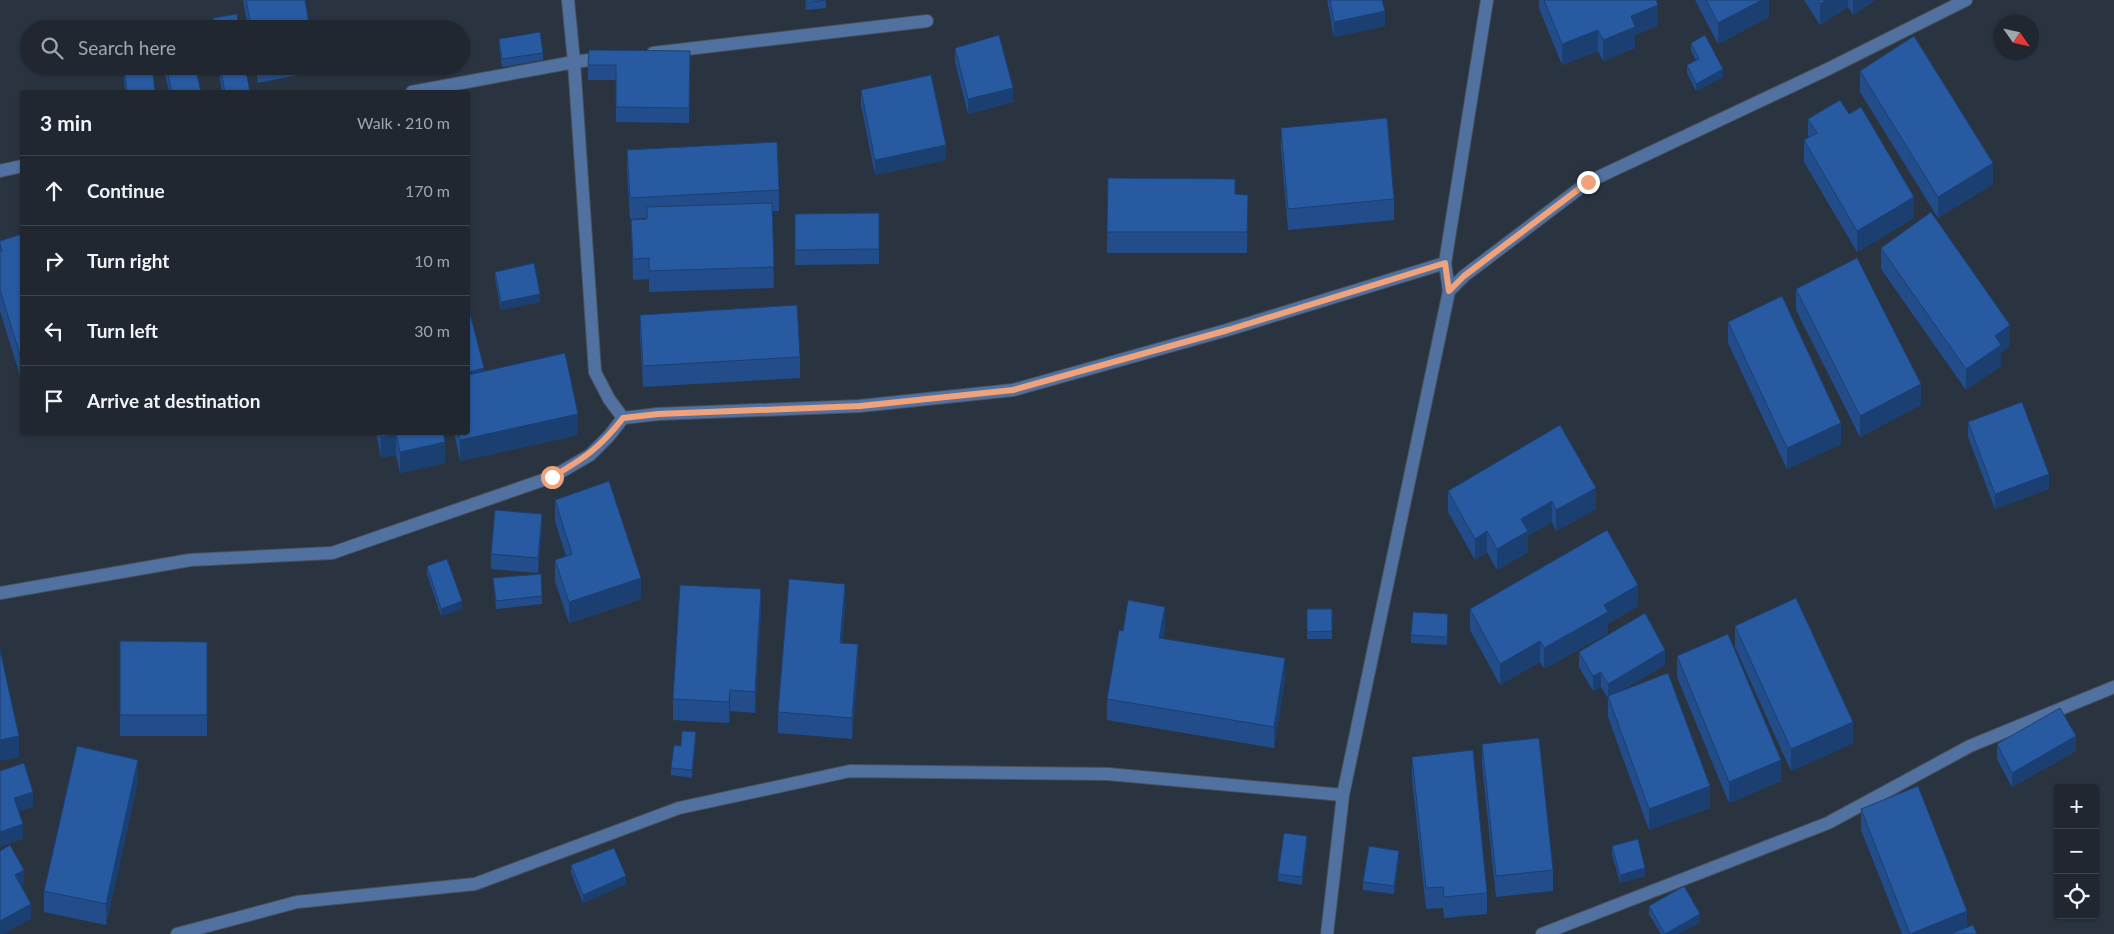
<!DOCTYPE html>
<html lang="en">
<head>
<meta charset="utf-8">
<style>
	body { margin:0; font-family:Lato,sans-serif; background:#2d333d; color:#f1f3f6 }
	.controls { position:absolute; right:15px; bottom:15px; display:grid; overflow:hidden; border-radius:5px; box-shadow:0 1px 4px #0004 }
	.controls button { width:45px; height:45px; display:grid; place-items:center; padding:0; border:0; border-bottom:1px solid #3d444d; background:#202731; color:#f1f3f6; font:25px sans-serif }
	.compass { position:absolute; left:1994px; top:15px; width:45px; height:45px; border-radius:50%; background:#202731; box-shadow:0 1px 4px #0004; rotate:124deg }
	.stop { position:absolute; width:15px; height:15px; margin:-11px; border:4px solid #f0a27a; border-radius:50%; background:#fff }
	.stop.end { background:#f0a27a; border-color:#fff; box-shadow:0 1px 5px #0008 }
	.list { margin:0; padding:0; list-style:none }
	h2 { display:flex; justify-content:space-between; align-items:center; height:65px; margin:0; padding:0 20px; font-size:21px }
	h2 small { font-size:16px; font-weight:400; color:#a2a5ab }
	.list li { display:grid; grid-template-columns:32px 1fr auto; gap:15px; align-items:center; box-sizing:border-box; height:70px; padding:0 20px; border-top:1px solid #3d444d }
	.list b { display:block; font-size:19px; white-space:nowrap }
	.list em { font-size:16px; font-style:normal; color:#a2a5ab }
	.icon { flex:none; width:28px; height:28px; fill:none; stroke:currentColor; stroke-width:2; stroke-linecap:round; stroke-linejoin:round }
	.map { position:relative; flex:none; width:2114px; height:934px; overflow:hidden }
	.search { position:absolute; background:#202731; box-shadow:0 1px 4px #0004; left:20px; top:20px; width:450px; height:55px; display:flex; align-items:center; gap:12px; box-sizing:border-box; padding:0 18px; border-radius:28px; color:#a2a5ab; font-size:19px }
	.panel { position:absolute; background:#202731; box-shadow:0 1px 4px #0004; left:20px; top:90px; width:450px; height:345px; border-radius:5px }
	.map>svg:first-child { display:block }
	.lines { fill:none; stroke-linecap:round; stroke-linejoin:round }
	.street-casing { stroke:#48525e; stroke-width:14 }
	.street { stroke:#5171a1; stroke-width:12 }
	.wall { fill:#224d8a }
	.shaded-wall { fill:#1c3f71 }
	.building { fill:#285aa1; stroke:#1c3f71 }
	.route { stroke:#f0a27a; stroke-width:6 }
</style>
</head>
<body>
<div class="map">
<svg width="2114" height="934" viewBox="0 0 2114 934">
	<rect width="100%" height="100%" fill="#2a3441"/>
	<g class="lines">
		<defs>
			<path id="street" d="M568,0L574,62L595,372L609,399L623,418L658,414L860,406L1013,390L1227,330L1445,263
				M653,53L927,21
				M412,92L574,62L604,58
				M0,171L22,166
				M1449,291L1464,276L1588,182L1828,69L1966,0
				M0,593L190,560L332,553L552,477L590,455L609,436L623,418
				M177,934L297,902L475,884L679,808L850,771L1108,774L1343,795
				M1327,934L1343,795L1449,291L1445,263L1487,0
				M1542,934L1828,823L1970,746L2114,687"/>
		</defs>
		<use href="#street" class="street-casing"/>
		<use href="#street" class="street"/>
	</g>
	<path class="wall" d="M243,0H305L310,29H248Z
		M805,0H826V8L806,10Z
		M1327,0H1382L1385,26L1334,37Z
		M1539,0H1656L1658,26L1635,35V48L1603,61L1598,51L1562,65L1539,8Z
		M1695,0H1769V17L1718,44Z
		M1804,0H1875L1853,15L1848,7L1820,25Z
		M499,39L543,53V60L502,67L499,46Z
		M1691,43L1723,77L1696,91L1687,73V65L1696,60L1691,51Z
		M955,48L1013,102L968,114L955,62Z
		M690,51L689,123L616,122V80H588V65Z
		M123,66H152L155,92H125Z
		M163,66H195L201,92H169Z
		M218,66H245L250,92H222Z
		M255,66H314V72L258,83Z
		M1860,71L1993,184L1938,218L1860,92Z
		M861,90L946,160L875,175L861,105Z
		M1808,119L1914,218L1857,252L1804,162V140L1808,138Z
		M1281,128L1394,199V220L1288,230L1281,149Z
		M627,150L779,190V211H772L774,288L649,292V279L633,280L631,220L647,219V218L630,219L627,171Z
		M1108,178L1235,194L1248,195L1247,253H1107Z
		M879,213V264L795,265V214Z
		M22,234L21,379L0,311V241Z
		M1881,248L2010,346L2001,353V366L1966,390L1881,269Z
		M495,272L540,302L501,310L495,279Z
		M1796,289L1921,405L1860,437L1796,310Z
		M640,315L800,357V378L643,387L640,336Z
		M1728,322L1841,444L1787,469L1728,343Z
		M484,372L578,435L460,461L454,432H468Z
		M1968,422L2049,489L1995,509L1968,437Z
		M1560,425L1596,509L1556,531L1552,522L1528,536V552L1497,570L1487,552L1475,560L1448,512V491Z
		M376,432H443L445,463L400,473L396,455L381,458Z
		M555,500L641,599L569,623L555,581V560L566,556L555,521Z
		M542,529L538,573L491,569V554Z
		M427,566L462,609L441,616L427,574Z
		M493,578L542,596V604L496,609Z
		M845,605L842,643L858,665L852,739L778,733V712Z
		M1638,606L1608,624V633L1544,669L1540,662L1500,685L1470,630V609Z
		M1307,609H1332V639H1307Z
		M761,610L755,713L730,711L729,723L673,720V699Z
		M1448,622L1447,645L1411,643V635Z
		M1735,626L1853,743L1791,771L1735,647Z
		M1165,628L1163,638L1285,679L1274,748L1107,720V699L1123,631Z
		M120,641L207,642V736H120Z
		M1579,652L1665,665L1622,690L1710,808L1649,830L1608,717V698L1601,687L1593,691L1579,667Z
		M1677,656L1781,781L1729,803L1677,677Z
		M696,740L692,778L671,775V768L681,746Z
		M1482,744L1553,870V891L1496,897L1482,765Z
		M1997,744L2076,751L2012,787L1997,759Z
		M1412,757L1487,893V914L1444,918L1443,908L1426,909L1412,778Z
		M138,781L106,925L44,912V891Z
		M1861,809L1967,927L1977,934H1902L1861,830Z
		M1307,844L1302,885L1278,881V874Z
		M1612,846L1645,876L1620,883L1612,854Z
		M1399,858L1394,894L1363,890V882Z
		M571,865L626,884L583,903L571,873Z
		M1649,906L1700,922L1678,934H1661L1649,914Z"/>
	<path class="shaded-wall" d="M1762,0H1769V17L1718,44V23Z
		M1826,0H1848V7L1820,25V4Z
		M1853,0H1875L1853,15Z
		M1658,5V26L1635,35V48L1603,61V40L1631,16Z
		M1385,11V26L1334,37V22Z
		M1598,30V51L1562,65V44Z
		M1723,69V77L1696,91V84Z
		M1013,88V102L968,114V99Z
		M946,145V160L875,175V160Z
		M1993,163V184L1938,218V197Z
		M1914,197V218L1857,252V231Z
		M540,294V302L501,310V302Z
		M2010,325V346L2001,353V366L1966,390V369L1995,336Z
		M22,357V379H21V358Z
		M484,368V383L468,387V372Z
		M1921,384V405L1860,437V416Z
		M578,414V435L460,461V440Z
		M1841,423V444L1787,469V448Z
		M396,434V455L381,458V437Z
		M445,442V463L400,473V452Z
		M2049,474V489L1995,509V494Z
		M1596,488V509L1556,531V510Z
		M1552,501V522L1528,536V552L1497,570V549L1521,519Z
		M542,514V529L538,573V558Z
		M1487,531V552L1475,560V539Z
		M641,578V599L569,623V602Z
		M845,584V605L840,664V643Z
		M1638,585V606L1608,624V633L1544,669V648L1604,605Z
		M761,589V610L755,713V692Z
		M462,601V609L441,616V609Z
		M1165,607V628L1159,659V638Z
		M1540,641V662L1500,685V664Z
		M858,644V665L852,739V718Z
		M1665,650V665L1609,698L1608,696V699V684Z
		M1285,658V679L1274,748V727Z
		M1601,672V687L1593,691V676Z
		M730,690V711L729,723V702Z
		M1853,722V743L1791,771V749Z
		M696,732V740L692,778V770Z
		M19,736V757L0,761V740Z
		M2076,736V751L2012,787V773Z
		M138,760V781L106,925V904Z
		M1781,760V781L1729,803V782Z
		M1710,786V808L1649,830V809Z
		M33,792V807L14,813V798Z
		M23,824V839L0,847V832Z
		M1307,836V844L1302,885V877Z
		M1399,851V858L1394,894V886Z
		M1645,868V876L1620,883V875Z
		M24,870V885L15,890V875Z
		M626,876V884L583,903V895Z
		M31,904V919L3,934H0V921Z
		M1967,911V932L1963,934H1910Z
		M1700,914V922L1678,934H1665Z"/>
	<path class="building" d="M246,0H305L310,29H252Z
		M806,0H826L806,3Z
		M1330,0H1382L1385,11L1334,22Z
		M1544,0H1656L1658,5L1631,16L1635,27L1603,40L1598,30L1562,44Z
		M1706,0H1762L1718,23Z
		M1818,0H1826L1820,4Z
		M237,14L239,29H214L213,18Z
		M185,23L187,29H161Z
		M540,32L543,53L502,59L499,39Z
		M999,35L1013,88L968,99L955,48Z
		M1705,35L1723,69L1696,84L1687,65L1699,59L1691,43Z
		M1914,36L1993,163L1938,197L1860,71Z
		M589,50L690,51L689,108L616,107V65H588Z
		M124,66H152L155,92H127Z
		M166,66H195L201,92H172Z
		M220,66H245L250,92H225Z
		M931,75L946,145L875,160L861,90Z
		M1840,100L1849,114L1861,107L1914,197L1857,231L1804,140L1817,133L1808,119Z
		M1387,118L1394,199L1288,209L1281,128Z
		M777,142L779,190L630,198L627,150Z
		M1108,178L1235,179V194L1248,195L1247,232H1107Z
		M772,203L774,267L649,271V258L633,259L631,220L647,219V207Z
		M1931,212L2010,325L1995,336L2001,345L1966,369L1881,248Z
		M879,213V249L795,250V214Z
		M22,234V357L21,358L0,290V252L2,251L0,244V241Z
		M1857,258L1921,384L1860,416L1796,289Z
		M534,263L540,294L501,302L495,272Z
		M1782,296L1841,423L1787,448L1728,322Z
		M797,305L800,357L643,366L640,315Z
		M468,306L484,368L468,372Z
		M565,353L578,414L460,440L458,432H468V375Z
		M2022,402L2049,474L1995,494L1968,422Z
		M1560,425L1596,488L1556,510L1552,501L1521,519L1528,531L1497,549L1487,531L1475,539L1448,491Z
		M380,432H443L445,442L400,452L396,434L381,437Z
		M609,481L641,578L569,602L555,560L572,554L555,500Z
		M495,510L542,514L538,558L491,554Z
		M1607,530L1638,585L1604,605L1608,612L1544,648L1540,641L1500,664L1470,609Z
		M447,559L462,601L441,609L427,566Z
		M541,574L542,596L496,601L493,578Z
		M789,579L845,584L840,643L858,644L852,718L778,712Z
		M680,585L761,589L755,692L730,690L729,702L673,699Z
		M1796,598L1853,722L1791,749L1735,626Z
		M1128,600L1165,607L1159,638L1285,658L1274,727L1107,699L1119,630L1123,631Z
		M1307,609H1332V631L1307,632Z
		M1413,612L1448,614L1447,637L1411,635Z
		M1645,613L1665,650L1608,684L1601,672L1593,676L1579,652Z
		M1728,634L1781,760L1729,782L1677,656Z
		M120,641L207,642V715H120Z
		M0,650L19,736L0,740Z
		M1668,673L1710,786L1649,809L1608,696Z
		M2060,708L2076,736L2012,773L1997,744Z
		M682,731L696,732L692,770L671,768L674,745L681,746Z
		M1539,738L1553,870L1496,876L1482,744Z
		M77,746L138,760L106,904L44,891Z
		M1473,750L1487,893L1444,897L1443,887L1426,888L1412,757Z
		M24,763L33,792L14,798L23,824L0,832V771Z
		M1918,786L1967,911L1910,934L1861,809Z
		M1284,833L1307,836L1302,877L1278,874Z
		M1638,839L1645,868L1620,875L1612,846Z
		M10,845L24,870L15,875L31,904L0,921V851Z
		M1369,846L1399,851L1394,886L1363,882Z
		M614,848L626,876L583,895L571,865Z
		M1684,886L1700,914L1665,934L1649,906Z
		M1973,925L1977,934H1950Z"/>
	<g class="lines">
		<path class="route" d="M552,477C583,459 600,448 623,418L658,414L860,406L1013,390L1228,330L1445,263L1449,291L1464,276L1588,182"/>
	</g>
</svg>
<div class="controls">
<button>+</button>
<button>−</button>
<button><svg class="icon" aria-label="locate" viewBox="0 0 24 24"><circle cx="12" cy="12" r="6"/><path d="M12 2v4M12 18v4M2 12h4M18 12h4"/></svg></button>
</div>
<svg class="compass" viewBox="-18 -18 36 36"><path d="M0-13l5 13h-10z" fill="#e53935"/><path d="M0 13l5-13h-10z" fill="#a2a5ab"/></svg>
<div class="stop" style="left:552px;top:477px"></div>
<div class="stop end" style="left:1588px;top:182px"></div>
<div class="search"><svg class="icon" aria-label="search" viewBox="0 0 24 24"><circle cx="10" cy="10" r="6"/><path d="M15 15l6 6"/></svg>Search here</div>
<section class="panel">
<h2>3 min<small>Walk · 210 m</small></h2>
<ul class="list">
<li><svg class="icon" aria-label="ahead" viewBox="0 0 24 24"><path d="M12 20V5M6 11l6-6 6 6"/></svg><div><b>Continue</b></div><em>170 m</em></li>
<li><svg class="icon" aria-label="right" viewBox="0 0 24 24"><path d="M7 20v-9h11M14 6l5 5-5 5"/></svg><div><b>Turn right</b></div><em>10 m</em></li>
<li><svg class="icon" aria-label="left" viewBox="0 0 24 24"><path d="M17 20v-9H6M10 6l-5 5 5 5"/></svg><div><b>Turn left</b></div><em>30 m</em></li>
<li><svg class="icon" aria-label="arrive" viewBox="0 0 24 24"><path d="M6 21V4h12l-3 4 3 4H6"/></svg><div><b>Arrive at destination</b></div></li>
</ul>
</section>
</div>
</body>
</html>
